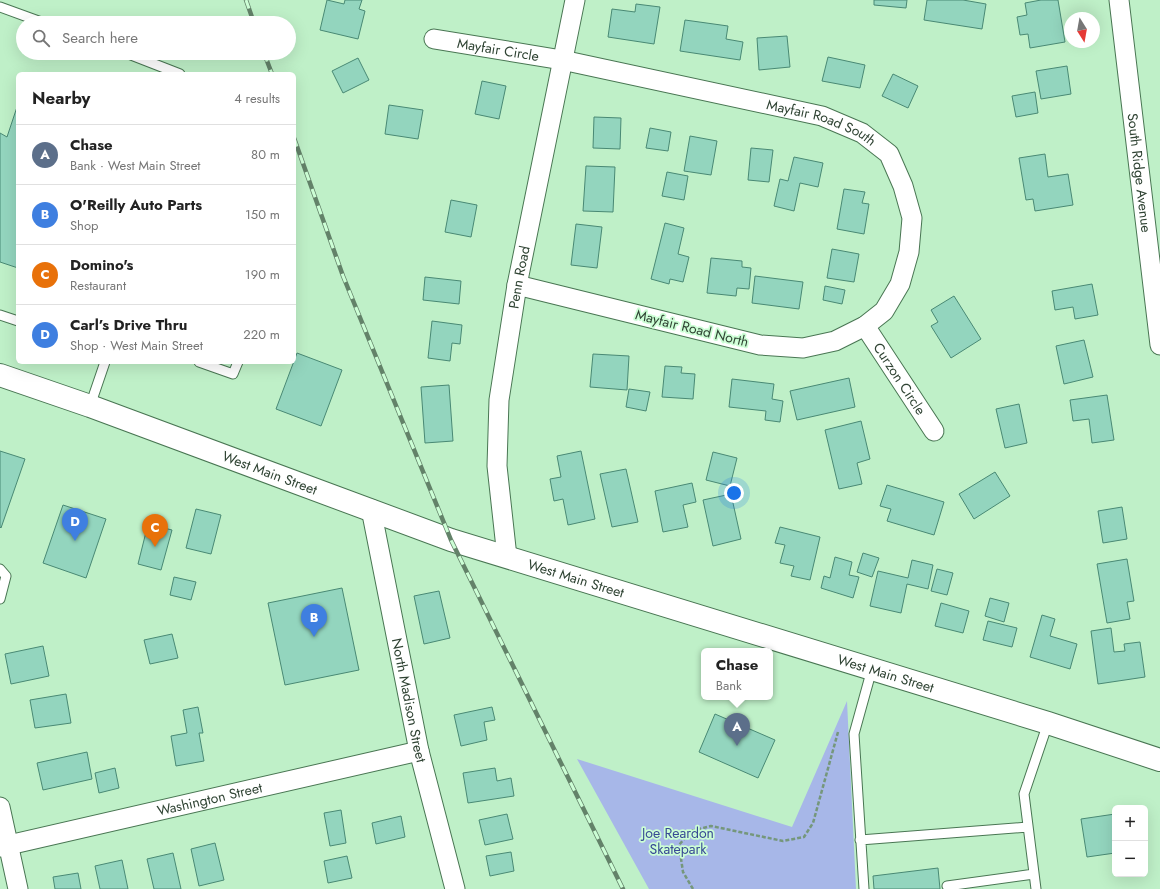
<!DOCTYPE html>
<html lang="en">
<head>
<meta charset="utf-8">
<style>
	body { margin:0; font-family:Jost,sans-serif; background:#f6f6f6; color:#222 }
	.controls { position:absolute; right:12px; bottom:12px; display:grid; overflow:hidden; border-radius:6px; box-shadow:0 4px 16px #0002 }
	.controls button { width:36px; height:36px; display:grid; place-items:center; padding:0; border:0; border-bottom:1px solid #e0e0e0; background:#fff; color:#222; font:20px sans-serif }
	.compass { position:absolute; left:1064px; top:12px; width:36px; height:36px; border-radius:50%; background:#fff; box-shadow:0 4px 16px #0002; rotate:169deg }
	.you { position:absolute; left:734px; top:493px; width:14px; height:14px; margin:-10px; border:3px solid #fff; border-radius:50%; background:#1a73e8; box-shadow:0 0 0 6px #1a73e833 }
	.badge { display:grid; place-items:center; width:26px; height:26px; border-radius:50%; background:#d93025; color:#fff; font-size:13px; font-weight:700 }
	.pin { position:absolute; translate:-50% -33px; filter:drop-shadow(0 1px 2px #0008) }
	.pin::after { content:''; position:absolute; top:21px; width:14px; height:12px; background:inherit; clip-path:polygon(0 0,100% 0,50% 100%) }
	.popup { position:absolute; left:701px; top:648px; width:72px; height:52px; box-sizing:border-box; display:grid; place-content:center; border-radius:6px; background:#fff; filter:drop-shadow(0 1px 3px #0005); font-size:13px; white-space:nowrap; color:#767676 }
	.popup b { font-size:15px; color:#222 }
	.popup::after { content:''; position:absolute; left:50%; top:100%; margin-left:-8px; border:8px solid transparent; border-top-color:#fff }
	.list { margin:0; padding:0; list-style:none }
	h2 { display:flex; justify-content:space-between; align-items:center; height:52px; margin:0; padding:0 16px; font-size:17px }
	h2 small { font-size:13px; font-weight:400; color:#767676 }
	.list li { display:grid; grid-template-columns:26px 1fr auto; gap:12px; align-items:center; box-sizing:border-box; height:60px; padding:0 16px; border-top:1px solid #e0e0e0 }
	.list b { display:block; font-size:15px; white-space:nowrap }
	.list p { margin:0; font-size:13px; white-space:nowrap; color:#767676 }
	.list em { font-size:13px; font-style:normal; color:#767676 }
	.icon { flex:none; width:22px; height:22px; fill:none; stroke:currentColor; stroke-width:2; stroke-linecap:round; stroke-linejoin:round }
	.map { position:relative; flex:none; width:1160px; height:889px; overflow:hidden }
	.search { position:absolute; background:#fff; box-shadow:0 4px 16px #0002; left:16px; top:16px; width:280px; height:44px; display:flex; align-items:center; gap:10px; box-sizing:border-box; padding:0 14px; border-radius:22px; color:#767676; font-size:15px }
	.panel { position:absolute; background:#fff; box-shadow:0 4px 16px #0002; left:16px; top:72px; width:280px; height:292px; border-radius:6px }
	.map>svg:first-child { display:block }
	.green { fill:#a7b7e8 }
	.building { fill:#93d5be; stroke:#498974 }
	.lines { fill:none; stroke-linecap:round; stroke-linejoin:round }
	.service-casing { stroke:#497653; stroke-width:11 }
	.minor-casing { stroke:#497653; stroke-width:21 }
	.primary-casing { stroke:#497653; stroke-width:24 }
	.path { stroke:#75977b; stroke-width:2.5; stroke-dasharray:4 2; stroke-linecap:butt }
	.service { stroke:#fff; stroke-width:9 }
	.minor { stroke:#fff; stroke-width:19 }
	.primary { stroke:#fff; stroke-width:22 }
	.rail-casing { stroke:#638269; stroke-width:4.5 }
	.rail { stroke:#ccfed5; stroke-width:3; stroke-dasharray:9; stroke-linecap:butt }
	.labels { text-anchor:middle; stroke-width:3.5; stroke-linejoin:round; paint-order:stroke }
	.street-label { font-size:14px; fill:#2f4333; stroke:#ccfed5 }
	.park-label { font-size:14px; fill:#374994; stroke:#ccfed5 }
</style>
</head>
<body>
<div class="map">
<svg width="1160" height="889" viewBox="0 0 1160 889">
	<rect width="100%" height="100%" fill="#bff0c8"/>
	<path class="green" d="M847,701L856,889H649L577,759L792,827Z"/>
	<path class="building" d="M327,0L344,4L345,0H362L359,9L365,11L358,39L320,30Z
		M874,0H907L906,8L874,5Z
		M927,0H963L986,4L982,29L924,20Z
		M1041,0H1058L1065,42L1030,48L1028,34L1020,35L1017,17L1027,15L1025,3Z
		M636,4L660,7L654,44L608,37L612,9L635,12Z
		M685,20L728,26L726,39L743,42L740,60L680,51Z
		M787,36L790,67L759,70L757,38Z
		M828,57L865,65L860,88L822,81Z
		M358,58L369,80L343,93L332,71Z
		M1067,66L1071,94L1041,99L1036,71Z
		M893,74L918,86L908,108L882,96Z
		M482,81L506,86L499,119L475,114Z
		M1035,92L1038,113L1016,117L1012,96Z
		M18,104V268L0,262V133L7,137Z
		M389,105L423,110L418,139L385,134Z
		M594,117L621,118L620,149L593,148Z
		M650,128L671,132L668,151L646,148Z
		M690,136L717,141L711,175L684,171Z
		M751,148L773,150L769,182L748,180Z
		M1045,154L1048,177L1068,174L1073,205L1035,211L1033,199L1026,200L1019,158Z
		M794,157L823,163L818,187L800,183L794,211L774,206L780,179L788,181Z
		M586,166L615,167L613,212L583,211Z
		M667,172L688,176L684,200L662,196Z
		M844,189L865,192L862,203L869,204L864,234L837,229Z
		M451,200L477,205L471,237L445,232Z
		M665,223L684,228L678,254L689,257L683,282L670,279L669,284L651,279Z
		M576,224L602,227L597,268L571,265Z
		M832,249L859,254L854,282L827,278Z
		M711,258L742,261V267L751,268L749,289L737,288L736,296L707,293Z
		M755,276L803,282L799,309L752,303Z
		M425,277L461,281L459,304L423,300Z
		M1092,284L1098,315L1075,319L1073,307L1055,310L1052,291Z
		M825,286L845,290L842,304L823,300Z
		M954,296L981,339L951,358L931,326L938,322L931,310Z
		M432,321L462,325L460,344L452,343L450,361L428,358Z
		M1084,340L1093,377L1064,384L1056,346Z
		M297,353L342,370L321,426L276,409Z
		M593,354L629,356L627,390L590,387Z
		M665,366L682,367L681,373L695,374L693,399L662,397Z
		M849,378L855,407L797,420L790,391Z
		M732,379L774,384L772,399L783,401L780,422L765,420L766,411L729,407Z
		M449,385L453,441L425,443L421,387Z
		M629,389L650,392L646,411L626,407Z
		M1107,395L1114,440L1092,443L1089,419L1073,421L1070,400Z
		M1019,404L1027,443L1005,448L996,409Z
		M861,421L870,459L857,463L862,484L839,489L825,430Z
		M0,451L25,459L1,528L0,527Z
		M581,451L595,519L568,525L563,499L554,501L550,479L561,477L557,456Z
		M713,452L737,458L730,486L706,480Z
		M626,469L638,522L612,527L600,474Z
		M995,472L1010,496L974,519L959,494Z
		M692,483L696,502L683,505L688,527L663,532L655,491Z
		M887,485L944,502L934,535L887,521L891,509L880,506Z
		M731,494L741,539L713,546L703,500Z
		M63,505L106,519L86,578L43,563Z
		M1122,507L1127,539L1103,543L1098,511Z
		M196,509L221,515L211,554L186,548Z
		M148,524L172,530L161,570L138,564Z
		M780,527L820,537L810,580L791,576L794,566L780,563L785,545L775,543Z
		M863,553L879,558L872,577L857,572Z
		M835,557L852,562L849,575L859,577L853,598L821,588L824,576L830,578Z
		M1127,559L1134,601L1127,602L1130,619L1107,623L1097,564Z
		M912,560L933,565L928,589L907,584L901,613L870,606L878,571L908,578Z
		M937,569L953,573L947,595L931,591Z
		M174,577L196,582L191,600L170,595Z
		M342,588L359,670L285,685L268,603Z
		M439,591L450,638L424,644L414,596Z
		M990,598L1009,603L1004,622L985,616Z
		M941,603L969,611L963,633L935,626Z
		M1042,615L1055,619L1050,636L1077,644L1070,669L1030,657Z
		M988,621L1017,628L1012,647L983,640Z
		M1111,628L1114,652L1125,651L1124,644L1140,642L1145,677L1098,684L1091,631Z
		M172,634L178,658L150,664L144,640Z
		M43,646L49,676L11,684L5,654Z
		M66,694L71,723L35,728L30,700Z
		M198,707L203,733H199L204,761L176,766L171,736L187,733L183,710Z
		M492,707L495,720L484,722L487,740L461,746L454,715Z
		M715,714L775,740L758,778L699,752Z
		M87,752L92,779L43,790L37,763Z
		M115,768L119,788L99,793L95,773Z
		M495,768L497,781L511,778L514,796L468,803L463,773Z
		M341,810L346,843L330,846L324,813Z
		M507,814L513,839L485,845L479,820Z
		M1115,814V853L1087,857L1081,819Z
		M401,816L405,837L376,844L372,823Z
		M215,843L224,880L199,886L191,849Z
		M511,852L514,871L490,876L486,856Z
		M173,853L181,889H154L147,859Z
		M347,856L352,878L328,883L324,861Z
		M122,860L128,889H100L95,866Z
		M938,868L940,889H874L873,876Z
		M78,873L81,889H55L53,877Z"/>
	<g class="lines">
		<defs>
			<path id="service" d="M0,7L44,23
				M126,53L180,74
				M0,315L18,321
				M199,362L233,374L238,362
				M90,406L105,362
				M0,569L6,576L0,599
				M860,840L1028,827
				M947,886L1034,874
				M864,889L854,734L872,669
				M1036,889L1024,794L1048,723"/>
			<g id="minor">
				<path id="s1" d="M1119,0L1160,345"/>
				<path id="s2" d="M434,39L562,60L822,116L862,133L889,154L903,186L912,218L909,252L900,284L884,311L865,326L835,341L803,348L760,345L517,285"/>
				<path id="s3" d="M865,326L934,431"/>
				<path id="s4" d="M371,509L419,751L455,889"/>
				<path id="s5" d="M507,557L497,466L499,400L517,285L575,0"/>
				<path d="M0,807L18,889"/>
				<path id="s6" d="M0,847L419,751"/>
			</g>
			<g id="primary">
				<path id="s7" d="M0,375L90,406L451,540L1048,723L1160,760"/>
			</g>
		</defs>
		<use href="#service" class="service-casing"/>
		<use href="#minor" class="minor-casing"/>
		<use href="#primary" class="primary-casing"/>
		<path class="path" d="M693,889L683,872L679,845L691,831L711,826L783,841L804,837L813,823L838,732"/>
		<use href="#service" class="service"/>
		<use href="#minor" class="minor"/>
		<use href="#primary" class="primary"/>
		<defs>
			<path id="rail" d="M246,0L254,23
				M264,53L272,74
				M294,138L343,276L451,540L623,889"/>
		</defs>
		<use href="#rail" class="rail-casing"/>
		<use href="#rail" class="rail"/>
	</g>
	<g class="labels">
		<g class="street-label">
			<text dy="5" stroke="none"><textPath href="#s2" startOffset="65">Mayfair Circle</textPath></text>
			<text dy="5" stroke="none"><textPath href="#s2" startOffset="397">Mayfair Road South</textPath></text>
			<text dy="5" stroke="none"><textPath href="#s1" startOffset="174">South Ridge Avenue</textPath></text>
			<text dy="5" stroke="none"><textPath href="#s5" startOffset="282">Penn Road</textPath></text>
			<text transform="translate(692 328) rotate(14)" y="5">Mayfair Road North</text>
			<text dy="5" stroke="none"><textPath href="#s3" startOffset="63">Curzon Circle</textPath></text>
			<text dy="5" stroke="none"><textPath href="#s7" startOffset="287">West Main Street</textPath></text>
			<text dy="5" stroke="none"><textPath href="#s7" startOffset="611">West Main Street</textPath></text>
			<text dy="5" stroke="none"><textPath href="#s7" startOffset="935">West Main Street</textPath></text>
			<text dy="5" stroke="none"><textPath href="#s4" startOffset="195">North Madison Street</textPath></text>
			<text dy="5" stroke="none"><textPath href="#s6" startOffset="215">Washington Street</textPath></text>
		</g>
		<g class="park-label">
			<text x="678" y="838">Joe Reardon<tspan x="678" dy="16">Skatepark</tspan></text>
		</g>
	</g>
</svg>
<div class="controls">
<button>+</button>
<button>−</button>
</div>
<svg class="compass" viewBox="-18 -18 36 36"><path d="M0-13l5 13h-10z" fill="#e53935"/><path d="M0 13l5-13h-10z" fill="#767676"/></svg>
<div class="you"></div>
<div class="pin badge" style="left:737px;top:746px;background:#5c6f8a">A</div>
<div class="popup"><b>Chase</b>Bank</div>
<div class="pin badge" style="left:314px;top:637px;background:#3f7fe0">B</div>
<div class="pin badge" style="left:155px;top:547px;background:#e8710a">C</div>
<div class="pin badge" style="left:75px;top:541px;background:#3f7fe0">D</div>
<div class="search"><svg class="icon" aria-label="search" viewBox="0 0 24 24"><circle cx="10" cy="10" r="6"/><path d="M15 15l6 6"/></svg>Search here</div>
<section class="panel">
<h2>Nearby<small>4 results</small></h2>
<ul class="list">
<li><span class="badge" style="background:#5c6f8a">A</span><div><b>Chase</b><p>Bank · West Main Street</p></div><em>80 m</em></li>
<li><span class="badge" style="background:#3f7fe0">B</span><div><b>O'Reilly Auto Parts</b><p>Shop</p></div><em>150 m</em></li>
<li><span class="badge" style="background:#e8710a">C</span><div><b>Domino's</b><p>Restaurant</p></div><em>190 m</em></li>
<li><span class="badge" style="background:#3f7fe0">D</span><div><b>Carl’s Drive Thru</b><p>Shop · West Main Street</p></div><em>220 m</em></li>
</ul>
</section>
</div>
</body>
</html>
